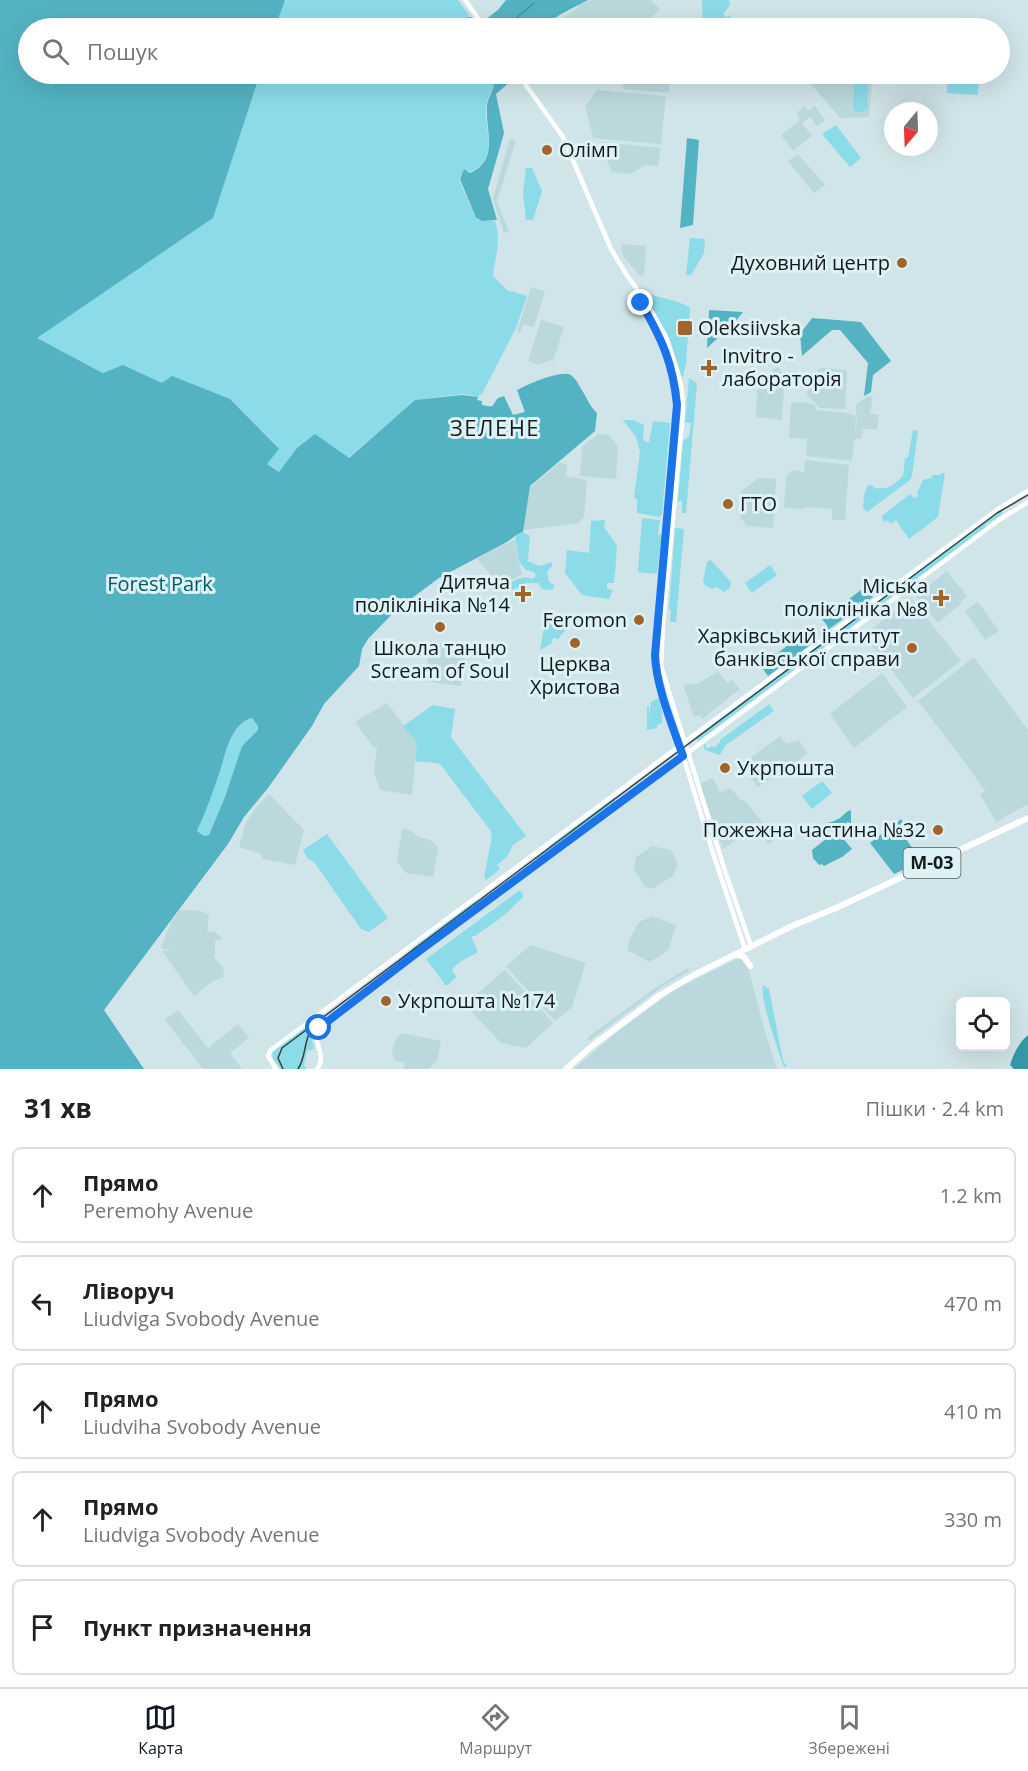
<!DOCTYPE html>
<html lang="uk">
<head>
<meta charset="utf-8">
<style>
	body { margin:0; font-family:"Open Sans",sans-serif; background:#f2f2f2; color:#202124 }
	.controls { position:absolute; right:18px; bottom:18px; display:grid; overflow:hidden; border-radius:9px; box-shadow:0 6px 24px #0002 }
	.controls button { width:54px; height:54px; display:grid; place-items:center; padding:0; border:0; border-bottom:2px solid #e0e0e0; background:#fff; color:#202124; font:30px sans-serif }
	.compass { position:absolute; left:884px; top:102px; width:54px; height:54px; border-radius:50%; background:#fff; box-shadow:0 6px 24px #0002; rotate:199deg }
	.stop { position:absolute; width:18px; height:18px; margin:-14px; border:4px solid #1a73e8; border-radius:50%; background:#fff }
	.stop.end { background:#1a73e8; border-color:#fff; box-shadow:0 2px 6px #0008 }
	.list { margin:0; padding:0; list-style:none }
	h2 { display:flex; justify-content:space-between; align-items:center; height:78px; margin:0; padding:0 24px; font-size:26px }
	h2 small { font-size:20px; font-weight:400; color:#757577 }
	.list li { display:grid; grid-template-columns:39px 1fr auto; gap:18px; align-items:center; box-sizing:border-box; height:96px; margin:0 12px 12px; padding:0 12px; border:2px solid #e0e0e0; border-radius:9px }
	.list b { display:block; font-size:22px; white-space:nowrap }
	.list p { margin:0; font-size:20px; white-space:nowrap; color:#757577 }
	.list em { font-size:20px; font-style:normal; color:#757577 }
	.icon { flex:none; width:33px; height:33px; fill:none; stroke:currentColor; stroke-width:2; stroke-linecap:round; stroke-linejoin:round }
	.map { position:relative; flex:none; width:1028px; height:1069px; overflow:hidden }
	.search { position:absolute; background:#fff; box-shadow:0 6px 24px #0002; left:18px; right:18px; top:18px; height:66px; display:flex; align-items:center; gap:15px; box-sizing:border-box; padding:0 21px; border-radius:33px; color:#757577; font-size:22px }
	.sheet { height:618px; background:#fff }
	nav { display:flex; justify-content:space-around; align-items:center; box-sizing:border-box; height:84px; border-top:2px solid #e0e0e0; background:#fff; font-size:16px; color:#757577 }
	nav a { display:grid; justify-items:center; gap:3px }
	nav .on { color:#111827 }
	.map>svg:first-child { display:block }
	.built { fill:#bbd8dd }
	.green { fill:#8bdbe9 }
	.forest { fill:#53b3c2; fill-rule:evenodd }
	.water { fill:#3699a8 }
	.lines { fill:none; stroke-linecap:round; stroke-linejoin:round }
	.stream { stroke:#3699a8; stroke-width:1.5 }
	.secondary { stroke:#fff; stroke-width:4.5 }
	.trunk { stroke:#fff; stroke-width:6 }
	.tram { stroke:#374042; stroke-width:1.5 }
	.route { stroke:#1a73e8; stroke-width:8 }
	.poi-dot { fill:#a3642b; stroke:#ddf2f6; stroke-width:2 }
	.labels { text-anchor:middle; stroke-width:6; stroke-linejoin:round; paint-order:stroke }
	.shield { fill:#ddf2f6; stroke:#505c5d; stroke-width:1.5 }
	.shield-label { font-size:18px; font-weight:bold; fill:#141b1c }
	.poi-label { font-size:20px; fill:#141b1c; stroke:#ddf2f6; text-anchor:start }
	.park-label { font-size:20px; fill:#035b66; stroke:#ddf2f6 }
	.quarter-label { font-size:22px; letter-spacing:1.5px; fill:#141b1c; stroke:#ddf2f6 }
</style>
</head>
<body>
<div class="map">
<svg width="1028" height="1069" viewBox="0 0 1028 1069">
	<rect width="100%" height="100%" fill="#d0e5e9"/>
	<path class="built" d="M590,0H651L660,9L643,26L636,28H552L573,11L579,8L578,5Z
		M624,74H671L669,93L623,89Z
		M812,74H873L869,117L840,118L807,79Z
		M597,90L666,96L661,144L593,138L585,106Z
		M805,106L808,111L815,106L825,120L817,126L810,117L802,123L812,136L793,151L781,135L800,120L796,113Z
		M510,139L516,140L497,202L509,231L504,233L493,199Z
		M599,142L661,148L658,166L645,165L631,174L612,172Z
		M798,154L825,185L814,193L788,161Z
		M622,244L646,246L644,276L639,275L624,257L622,253Z
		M531,287L545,291L534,327L523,324L520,333L517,332Z
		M541,320L564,327L553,361L550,360L539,365L528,361Z
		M777,367L784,374L786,384L774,380L763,387L784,388L782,420L756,417L757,391L759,389L756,385Z
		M821,368L847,370L845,409L820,408L807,395L808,380Z
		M868,396L873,397L870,413L879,415L877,429H863L861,439H854L852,461L806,456L807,439L789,438L791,403L801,402L815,405V410L848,413L856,416L855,436L857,417L856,414V405Z
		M598,434L609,435L618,447L616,479L580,476L582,447Z
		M805,460L849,465L845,520H832V509L808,507L803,509L784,508L786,477L792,470L804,472Z
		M559,463L567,464L566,476L587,480L584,517L579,523L523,530L526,491Z
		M759,478L776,479L773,528L747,526L740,517L741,491Z
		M515,540L522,575L500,585L477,559L502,545Z
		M947,571L967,596L961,601L962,603L938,623L916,596Z
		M911,598L961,661L913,698L864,635Z
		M978,602L999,631L985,640L965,611Z
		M430,643L466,648L461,686L425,681Z
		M974,657L1028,730V804L996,822L980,794L985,791L963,760L918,701Z
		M718,671L727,683L732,680L740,689L702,719L700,715L694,717L683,685L698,684Z
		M882,673L907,707L854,748L830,714Z
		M387,703L417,742L412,795L380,790L374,772L377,749L372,745L355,722Z
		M780,736L786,744L799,740L807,754L781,775L779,772L758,787L748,775L749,759Z
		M713,778L720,792L730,788L741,800H744L776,838L768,844L756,826L723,849L701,787L702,783Z
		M269,794L304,830L295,865L262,859L261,854L239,847L246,822L257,806Z
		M402,829L410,830L418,837L431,840L438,848L433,877L406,873L397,861Z
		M652,846L671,850L678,864L673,876L652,889L644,886L634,869L636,857Z
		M180,910L201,911L209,915L207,931L215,932L221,937V940H215V956H213L223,968L224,976L220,979L214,980L194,996L162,951L170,950L161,948L171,922Z
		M653,916L676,926L668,950L650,962L627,950L630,938L639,922Z
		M531,945L586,963L572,1007L555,1021L506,966Z
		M739,958L743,959L747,964L764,1028L777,1069H574L617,1032L676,989Z
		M688,968L689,971L663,986L589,1041L587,1038L655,988Z
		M505,970L553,1023L526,1048L501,1043L470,1010L472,998Z
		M178,1010L208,1048L238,1024L249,1038L230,1053L242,1069H203L165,1020Z
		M401,1033L441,1041L437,1060L429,1069H404L405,1063L394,1060L392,1052L395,1042Z"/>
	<path class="green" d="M285,0H458L469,15L468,23L471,28H275Z
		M702,0H729L730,5L723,14L726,17L730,15L731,28H703Z
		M260,74H492C493,77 494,79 494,82C494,90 487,97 486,105C484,129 500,159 470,172L464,169L459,179L476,219L482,221H495C502,242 495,256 493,276L507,290L527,296L516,328L483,392L478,397L463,394L415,400L348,458L297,448L280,472L267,464L278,449L230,399L201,389L162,383L123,366L104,373L36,338L213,218Z
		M948,74L979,75L978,95L947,93Z
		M858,82L865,83L868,85L867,109L863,112H856L853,108L854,85Z
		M836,125L861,158L850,167L822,134Z
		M526,168H532L542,191L533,220H526L523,193Z
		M690,238L705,239L704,253L691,275H686Z
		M648,294C658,297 684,302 690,308L686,363L683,377L681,376L670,339L646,297Z
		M689,378L697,383L686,513H682V501H678L683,441L689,437L691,423L685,422Z
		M623,420H633L644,425L643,440L649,443L653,421L670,423L662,514L659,517L637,513V499L634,498L640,452L636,437Z
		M913,430L918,431L912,476L910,480L867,512L863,508L864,495L868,485L873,486L875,489L878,488C889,490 896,483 903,476L905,458H908Z
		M942,473H945L938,517L909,539L896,520L890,524L888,520L884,522L882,516L910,494L914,498L918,496L917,493L923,480L931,478L933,475H940Z
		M999,510L1003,512L1001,515L986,525V527L904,588L901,585L909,579L908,578Z
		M642,518L660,520L658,535H662L657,574L638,572Z
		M605,520L604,527L617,546L615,573H612L615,574L614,583H607V589L613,590L609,599L582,595L565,573L567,550L589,553L591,521Z
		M675,528L684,529L676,622H670L671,611L669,609Z
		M522,532L530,536L528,561L539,566L552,562V566L547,572L549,582L554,585V587L552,590L542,589L538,583H526L515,589L508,590L507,587C513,580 523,575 532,579L536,576L534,572L526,570L520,563L515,538L516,536Z
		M711,560L731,582L729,589L724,592L717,587L712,589L705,585L703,582L707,562Z
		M770,565L777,575L752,593L745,583Z
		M898,585L901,589L892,595L893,596L698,741L696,738L711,727L710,725Z
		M545,623L556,624V635L557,624L568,625L567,629L558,639L553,638L551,644L540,650Z
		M659,698L662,712V723L657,725V728L647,730V706H649V718L651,702Z
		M769,704L774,711L726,745L720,755L705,750L703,746L706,743V749L712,746L714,748L720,742V740Z
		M433,705L455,709L451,737L526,836L513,845L507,857L497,865L500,869L486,880L484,877L492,836L490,830L441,765C434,761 423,763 415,761L417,742L403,726Z
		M252,718L258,726V730L242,746L225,797L209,835L204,836L197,831C205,812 211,792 219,773C226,755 230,724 252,718Z
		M822,781L832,793L812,809L802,796Z
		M614,796L615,803L538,861L535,858L549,847V845Z
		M327,834L388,918L369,932L361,929L314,862L308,859L303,850Z
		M520,890L523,894V898C515,903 512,909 504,915C495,923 484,929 475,936H471L478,952C468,959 460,959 452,970L456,977L448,985H444V983L426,959Z
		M476,900L479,903L478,905L404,959L402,957L412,949V947Z
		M763,985L769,989L783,1061L787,1066L784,1067C779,1052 759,997 763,985Z
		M323,1014L325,1017L314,1026V1027L310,1033L314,1049L307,1051L304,1065L307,1069H281L273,1059L272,1052Z"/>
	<path class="forest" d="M0,0H285L275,28H28V74H260L213,218L37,338L103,373L123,365L162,383L172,376L230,399L279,449L267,464L279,472L297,448L315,434L349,458L415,400L462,395L478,397L477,400L482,401V405C496,408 491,406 498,398L504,396L513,415L525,412L517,390C526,385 561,369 571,375C574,377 578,383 580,387C586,396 590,407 597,413L595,431L530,486L523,532C516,534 511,540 505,543L439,578L396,610L368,639L362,649L359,666L324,704L312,726L268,788L244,817L228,844L104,1010L144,1069H0ZM252,718L258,726V730L242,746L225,797L209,835L204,836L197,831C206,811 214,789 221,768C226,751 232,723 252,718Z
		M506,0H588L561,14L541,28H471L468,17H471L478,25L498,10Z
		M494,74H514L511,81L496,94L504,133L488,189L497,220L482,221L476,218L460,179L464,169L470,173C500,159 485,131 487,105C488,97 494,90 494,83C495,80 494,77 494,74Z
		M687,138L699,140L693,225L680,228Z
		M709,310L743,312L734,323L707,348Z
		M812,318L861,322L891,361L873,375L871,392L864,396L868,363L840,330H832L802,356L800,334Z
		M865,587L873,597L821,635L820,633L828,627L822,619Z
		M809,629L817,640L768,676L761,666Z
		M851,810V823L847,822L843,829L837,831L852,849L842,857L824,866L822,864L819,865L813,858L812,850L836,831H824L823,825C828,822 834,822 840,818C845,814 845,812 851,810Z
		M901,819L910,832L904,836L915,852L922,848L929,858L894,874L870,843Z"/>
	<path class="water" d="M1028,1035V1069H1014L1010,1065C1013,1055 1019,1042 1028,1035Z"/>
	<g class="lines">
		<path class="stream" d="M503,28L505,24L513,21L534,3"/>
		<path class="secondary" d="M465,0L485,28
			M518,74L563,137L611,249L626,274L645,300L665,335L678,373L682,391L683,411L663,624L661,666L725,871L751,946
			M636,291L665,346L673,375L677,405L655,652L656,668L713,853L745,949
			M276,1069L268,1056L271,1050L998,509L1028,491
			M317,1069C326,1059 317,1047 316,1035L320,1027L418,952L674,763L999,520L1028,502"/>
		<path class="trunk" d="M735,954L744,957L750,966
			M566,1069L592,1046L660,995L694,975L792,926L836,908L1028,818"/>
		<path class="tram" d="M283,1069L278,1058L282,1048L997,513L1028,495
			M298,1069C307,1056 303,1037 315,1025"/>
	</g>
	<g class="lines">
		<path class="route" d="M319,1028L418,952L683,756C673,727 656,686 655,655L677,405C673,363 662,339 641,303"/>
	</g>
	<g class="poi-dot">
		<circle cx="547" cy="150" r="6"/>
		<circle cx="902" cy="263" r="6"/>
		<rect x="677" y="320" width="16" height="16" rx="3"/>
		<path d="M706 359h6v6h6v6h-6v6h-6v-6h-6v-6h6z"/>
		<circle cx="728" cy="504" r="6"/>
		<path d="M520 585h6v6h6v6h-6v6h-6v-6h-6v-6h6z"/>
		<path d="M938 589h6v6h6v6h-6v6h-6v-6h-6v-6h6z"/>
		<circle cx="639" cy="620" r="6"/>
		<circle cx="440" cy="627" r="6"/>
		<circle cx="575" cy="643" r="6"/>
		<circle cx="912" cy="648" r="6"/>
		<circle cx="725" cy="768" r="6"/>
		<circle cx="938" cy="830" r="6"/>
		<circle cx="386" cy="1001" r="6"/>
	</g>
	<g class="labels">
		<rect class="shield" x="903.5" y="848" width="57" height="30" rx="4.5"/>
		<g class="shield-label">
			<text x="932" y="869">М-03</text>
		</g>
		<g class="poi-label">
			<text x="559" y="157">Олімп</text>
			<text x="890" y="270" text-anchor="end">Духовний центр</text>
			<text x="698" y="335">Oleksiivska</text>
			<text x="722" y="363">Invitro -<tspan x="722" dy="23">лабораторія</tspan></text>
			<text x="740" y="511">ГТО</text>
			<text x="510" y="589" text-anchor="end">Дитяча<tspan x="510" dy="23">поліклініка №14</tspan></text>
			<text x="928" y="593" text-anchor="end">Міська<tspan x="928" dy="23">поліклініка №8</tspan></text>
			<text x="627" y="627" text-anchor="end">Feromon</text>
			<text x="900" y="643" text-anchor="end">Харківський інститут<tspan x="900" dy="23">банківської справи</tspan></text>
			<text x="440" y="655" text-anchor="middle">Школа танцю<tspan x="440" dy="23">Scream of Soul</tspan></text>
			<text x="575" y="671" text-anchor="middle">Церква<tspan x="575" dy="23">Христова</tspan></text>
			<text x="737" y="775">Укрпошта</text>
			<text x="926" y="837" text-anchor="end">Пожежна частина №32</text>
			<text x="398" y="1008">Укрпошта №174</text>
		</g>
		<g class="park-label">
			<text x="160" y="591">Forest Park</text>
		</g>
		<g class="quarter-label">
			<text x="495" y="436">ЗЕЛЕНЕ</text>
		</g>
	</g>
</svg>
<div class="controls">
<button><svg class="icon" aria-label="locate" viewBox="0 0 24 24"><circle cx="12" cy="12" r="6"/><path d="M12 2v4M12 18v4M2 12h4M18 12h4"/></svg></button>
</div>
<svg class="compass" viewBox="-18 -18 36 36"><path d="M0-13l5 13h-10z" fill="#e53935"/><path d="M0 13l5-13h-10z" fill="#757577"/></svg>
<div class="stop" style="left:319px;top:1028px"></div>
<div class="stop end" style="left:641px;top:303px"></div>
<div class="search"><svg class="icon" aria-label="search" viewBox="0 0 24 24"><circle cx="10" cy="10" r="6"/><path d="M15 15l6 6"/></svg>Пошук</div>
</div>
<section class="sheet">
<h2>31 хв<small>Пішки · 2.4 km</small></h2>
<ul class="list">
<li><svg class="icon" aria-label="ahead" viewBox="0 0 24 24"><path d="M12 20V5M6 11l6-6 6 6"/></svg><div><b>Прямо</b><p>Peremohy Avenue</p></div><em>1.2 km</em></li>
<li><svg class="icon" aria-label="left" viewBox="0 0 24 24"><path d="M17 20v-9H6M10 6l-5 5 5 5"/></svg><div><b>Ліворуч</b><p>Liudviga Svobody Avenue</p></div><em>470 m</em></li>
<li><svg class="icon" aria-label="ahead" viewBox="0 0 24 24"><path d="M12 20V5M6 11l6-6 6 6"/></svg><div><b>Прямо</b><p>Liudviha Svobody Avenue</p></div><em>410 m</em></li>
<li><svg class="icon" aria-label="ahead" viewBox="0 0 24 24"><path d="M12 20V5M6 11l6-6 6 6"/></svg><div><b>Прямо</b><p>Liudviga Svobody Avenue</p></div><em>330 m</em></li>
<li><svg class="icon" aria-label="arrive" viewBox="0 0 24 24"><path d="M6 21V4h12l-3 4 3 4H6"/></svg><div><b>Пункт призначення</b></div></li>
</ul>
</section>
<nav>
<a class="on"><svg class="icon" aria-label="map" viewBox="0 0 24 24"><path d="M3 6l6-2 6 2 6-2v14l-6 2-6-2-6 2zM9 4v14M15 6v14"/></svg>Карта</a>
<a><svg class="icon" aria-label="directions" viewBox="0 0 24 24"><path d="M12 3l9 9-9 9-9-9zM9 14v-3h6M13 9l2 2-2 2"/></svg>Маршрут</a>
<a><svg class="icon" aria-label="saved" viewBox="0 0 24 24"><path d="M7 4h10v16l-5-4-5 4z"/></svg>Збережені</a>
</nav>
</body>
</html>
